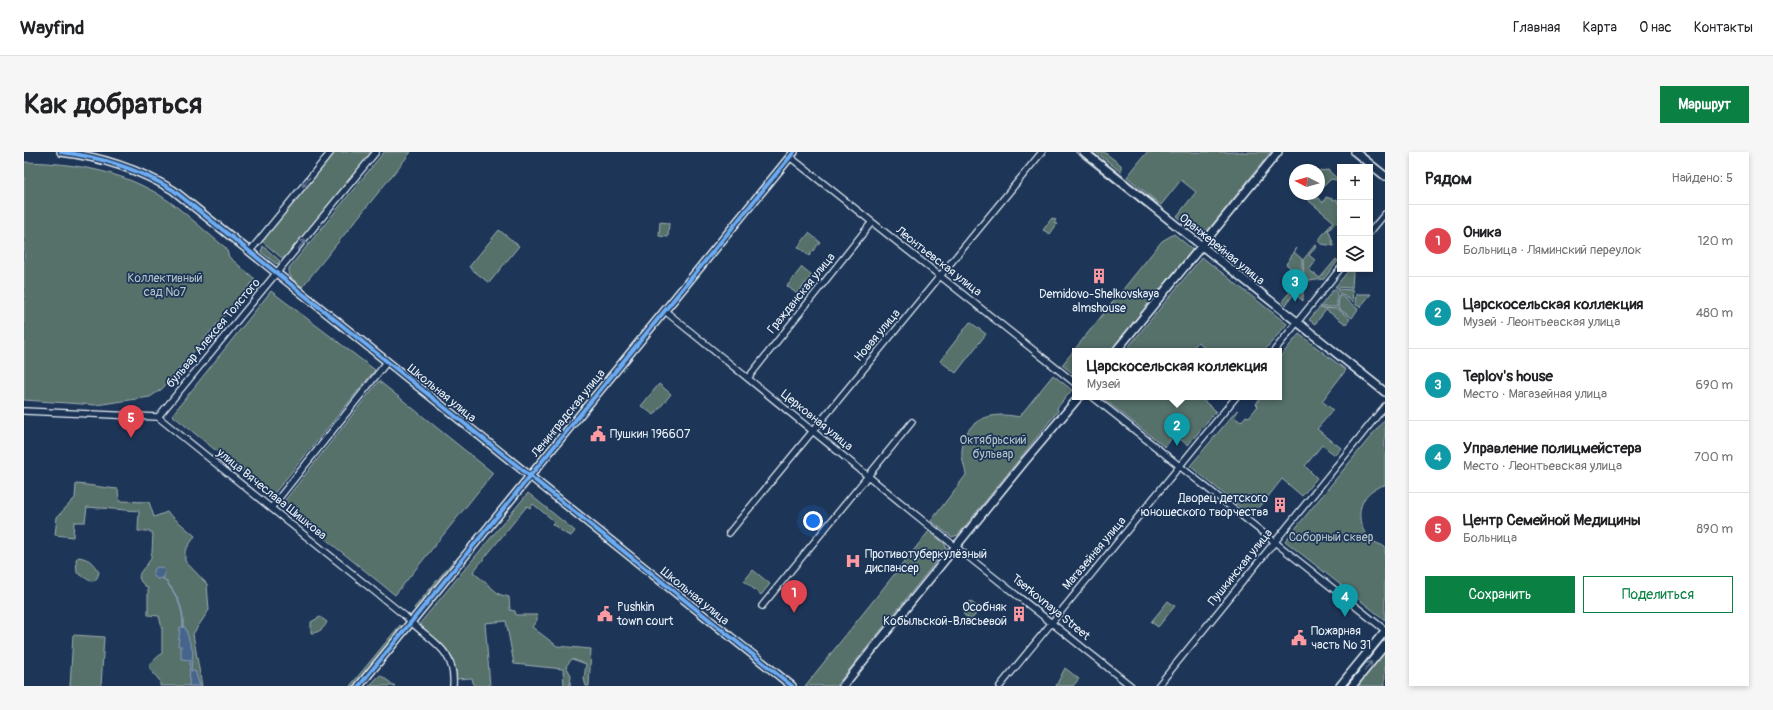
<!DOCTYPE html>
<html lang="ru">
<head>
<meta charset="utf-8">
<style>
	body { margin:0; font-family:Pangolin,sans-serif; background:#f6f6f6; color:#202124 }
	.controls { position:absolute; right:12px; top:12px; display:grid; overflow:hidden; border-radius:0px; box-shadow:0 2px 6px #0003 }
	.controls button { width:36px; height:36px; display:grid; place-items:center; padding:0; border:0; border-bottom:1px solid #e0e0e0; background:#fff; color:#202124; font:20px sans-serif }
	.compass { position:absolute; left:1265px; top:12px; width:36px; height:36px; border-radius:50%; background:#fff; box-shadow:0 2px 6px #0003; rotate:276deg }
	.you { position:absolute; left:789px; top:369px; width:14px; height:14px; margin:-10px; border:3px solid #fff; border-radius:50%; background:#1a73e8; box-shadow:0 0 0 6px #1a73e833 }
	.badge { display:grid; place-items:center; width:26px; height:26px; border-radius:50%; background:#0b8043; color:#fff; font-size:13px; font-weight:700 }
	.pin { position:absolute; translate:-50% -33px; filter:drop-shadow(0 1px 2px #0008) }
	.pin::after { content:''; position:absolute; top:21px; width:14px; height:12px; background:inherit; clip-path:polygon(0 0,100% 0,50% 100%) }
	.popup { position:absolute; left:1048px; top:196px; width:210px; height:52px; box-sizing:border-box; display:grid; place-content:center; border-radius:0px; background:#fff; filter:drop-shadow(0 1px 3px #0005); font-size:13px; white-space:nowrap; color:#757577 }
	.popup b { font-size:15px; color:#202124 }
	.popup::after { content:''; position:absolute; left:50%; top:100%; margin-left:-8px; border:8px solid transparent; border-top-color:#fff }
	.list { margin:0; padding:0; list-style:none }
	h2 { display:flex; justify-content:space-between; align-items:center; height:52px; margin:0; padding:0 16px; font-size:17px }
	h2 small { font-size:13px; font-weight:400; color:#757577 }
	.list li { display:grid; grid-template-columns:26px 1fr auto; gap:12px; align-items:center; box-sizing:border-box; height:72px; padding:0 16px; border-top:1px solid #e0e0e0 }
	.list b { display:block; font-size:15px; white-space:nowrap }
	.list p { margin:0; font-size:13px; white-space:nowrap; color:#757577 }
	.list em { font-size:13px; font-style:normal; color:#757577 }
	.actions { display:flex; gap:8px; padding:12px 16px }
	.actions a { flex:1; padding:9px 0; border:1px solid #0b8043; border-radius:0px; text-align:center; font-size:14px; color:#0b8043 }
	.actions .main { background:#0b8043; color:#fff }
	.icon { flex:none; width:22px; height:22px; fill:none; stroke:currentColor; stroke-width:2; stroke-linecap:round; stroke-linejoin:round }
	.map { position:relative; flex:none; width:1361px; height:534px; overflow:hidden; border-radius:0px }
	header { display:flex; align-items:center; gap:24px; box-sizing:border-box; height:56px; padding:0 20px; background:#fff; border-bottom:1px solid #e0e0e0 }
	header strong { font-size:19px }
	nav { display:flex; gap:22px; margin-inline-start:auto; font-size:14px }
	.intro { display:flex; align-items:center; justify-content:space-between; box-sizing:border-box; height:96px; padding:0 24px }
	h1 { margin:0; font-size:28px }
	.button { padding:10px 18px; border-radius:0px; background:#0b8043; color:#fff; font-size:14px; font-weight:700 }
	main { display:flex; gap:24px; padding:0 24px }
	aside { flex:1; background:#fff; border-radius:0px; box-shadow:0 2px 6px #0003 }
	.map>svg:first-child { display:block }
	.green { fill:#576f6b; stroke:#a0b0b2 }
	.water { fill:#46658b; stroke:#879db7 }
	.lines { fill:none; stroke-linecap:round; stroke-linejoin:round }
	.stream { stroke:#879db7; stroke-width:1.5 }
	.street-casing { stroke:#e8f1f8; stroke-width:8 }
	.secondary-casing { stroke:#e8f1f8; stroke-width:10 }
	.street { stroke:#1d3557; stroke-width:5.5 }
	.secondary { stroke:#1d3557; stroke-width:7 }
	.cycleway-casing { stroke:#1d3557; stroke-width:6 }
	.cycleway { stroke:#6dadf4; stroke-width:4 }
	.oneway { stroke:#64778f }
	.labels { text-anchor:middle; stroke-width:3.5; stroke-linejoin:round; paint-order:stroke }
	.street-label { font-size:12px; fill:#e8f1f8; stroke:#1d3557 }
	.park-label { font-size:12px; fill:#b5c4c7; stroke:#1d3557 }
	.poi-label { font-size:12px; fill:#e8f1f8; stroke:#1d3557; text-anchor:start }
</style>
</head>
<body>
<header>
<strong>Wayfind</strong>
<nav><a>Главная</a><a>Карта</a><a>О нас</a><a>Контакты</a></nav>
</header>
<div class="intro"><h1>Как добраться</h1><a class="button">Маршрут</a></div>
<main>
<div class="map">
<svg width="1361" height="534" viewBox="0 0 1361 534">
	<rect width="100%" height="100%" fill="#1d3557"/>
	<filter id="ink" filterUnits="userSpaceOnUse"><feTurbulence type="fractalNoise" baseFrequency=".025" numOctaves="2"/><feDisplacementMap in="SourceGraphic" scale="8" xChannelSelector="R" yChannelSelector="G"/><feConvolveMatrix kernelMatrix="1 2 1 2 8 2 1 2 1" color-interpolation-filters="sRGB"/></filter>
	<g filter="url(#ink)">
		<path class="green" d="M310,0H348L260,108L238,89Z
			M360,0H387L278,135C271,129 264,126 265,116Z
			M1051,0H1053L1121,55Z
			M1072,0H1080L1097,13V20Z
			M1123,0H1247L1180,83L1178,81L1176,83L1153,64L1172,40L1157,28L1137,53L1103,25Z
			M1070,1L1134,52V53L1070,2Z
			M0,10C41,11 82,16 119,34C150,48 175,75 202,96L205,105L231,127L138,237L126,245L72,253L0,248Z
			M1304,18L1316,29V32L1312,28L1307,27L1300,34L1296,33L1295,19Z
			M1284,42H1290L1288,47L1295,46L1299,51L1302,45L1311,48L1313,47L1314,52L1316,53V73L1312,70L1305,78L1304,76L1309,69L1285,49Z
			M1028,66L1032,68L1030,71L1033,72L1026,82L1019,78Z
			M636,70L645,71L644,85L635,84Z
			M1303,77L1305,79L1310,94L1298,92L1294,89Z
			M475,78L495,94L465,131L445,115Z
			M785,81L796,90L785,104L774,95Z
			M1150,82L1167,96L1168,98L1086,199H1051V223L1038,213L1138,89Z
			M1291,93L1293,94L1285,103L1292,109L1285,118L1296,126L1312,107L1314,109L1300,127L1285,129L1280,126L1279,108Z
			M239,94L256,109L254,112L251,111L237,100Z
			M1273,96L1270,100L1278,107V126L1262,112Z
			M1178,105L1263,172L1240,199H1185L1174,190L1167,199H1101Z
			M778,115L788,123L773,142L763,134Z
			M1325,118L1329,120L1328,136L1311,135Z
			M1310,137L1328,138L1329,150Z
			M1279,138V149L1270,141L1262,153L1258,149L1265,141Z
			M1309,138L1313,141V155H1296Z
			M247,139L351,218L248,344L148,263Z
			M1315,142L1334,157L1328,166L1314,156Z
			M1332,142H1347L1336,155L1331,152Z
			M1295,156L1314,157L1326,167L1322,172L1302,158L1291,172L1285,168Z
			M946,170L962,182L932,221L916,209Z
			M1275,182L1322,218L1298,249L1309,258L1293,277L1317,296L1311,303L1298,293L1281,314L1293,326L1278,344L1258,327L1228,365L1166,314L1213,258L1214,259L1210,265L1217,270L1222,264L1225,265L1234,254L1232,252L1236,246L1235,245H1255V206Z
			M1029,223L1048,238L1033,256L1034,259L934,383L928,385L907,369L942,323C941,315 937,306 938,299C940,266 968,259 995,265Z
			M355,229L469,321L371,443L258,352Z
			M635,232L647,242L630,263L617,254Z
			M1077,245H1175L1192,259L1164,293L1150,283L1141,295Z
			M1361,267V333C1327,340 1328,387 1361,394V468L1261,389Z
			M52,332C67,333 80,336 94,337L95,349L125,350L130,365L143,360L171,384L161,399V409L183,432L185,458L169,482L178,534H136V529L126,517V512L138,501V476L135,464L124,463V436C104,422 124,417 127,405C129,398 128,389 129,382L125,379H114L115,359L63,355L61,370H50L49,385L31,383L33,365L51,346Z
			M504,341L551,379L547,384L542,382L528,372L530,369L509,352L506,356L503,354L449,420L475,442H474L485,445L486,458L491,459L492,463H513V468L508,475L533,494L567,497L565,534H562L560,527L562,512L548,507L542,514L547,523L546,534H540L539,517L490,512L482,469L461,471L466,534H450L448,526L432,527C434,501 415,490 397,475V470Z
			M905,379L921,392L922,397L812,534H781Z
			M55,405C68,408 67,410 75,420C71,438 61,424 53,421L52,407Z
			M430,408V412L392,458L390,456Z
			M729,418L746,432L737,443L720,429Z
			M946,449L956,457L947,468L940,463L939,459Z
			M1144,449L1151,454L1134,475L1127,470Z
			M296,465L303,470C300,477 294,481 287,481V470Z
			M376,473L378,475L330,534H326Z
			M49,483L80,485L77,534H46Z
			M1359,485L1361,490L1325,534H1319Z
			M1361,498V534H1333Z
			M1041,516L1055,527L1049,534H1032Z
			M356,523L371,534H345Z"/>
		<path class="water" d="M129 421a6 6 0 1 1 12 0a6 6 0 1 1-12 0Z
			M156,475H161L169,500L167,519H171L176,534H165L166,508L157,507V494H154Z"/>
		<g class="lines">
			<path class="stream" d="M139,426C152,440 160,456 159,475"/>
			<defs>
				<path id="street" d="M766,5L1051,231
					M1346,80L1361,62
					M226,99L307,0
					M641,159L903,372L1107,534
					M1250,199L1316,117
					M724,226L848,70
					M1069,245L1361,478
					M0,259L134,265L381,464C404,489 432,495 429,534
					M134,265L352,0
					M247,356L363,210
					M705,381L1018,0
					M738,454L888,270
					M976,534L1212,245
					M1134,534L1361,254"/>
				<path id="secondary" d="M37,0C78,5 114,17 149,38L768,534
					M1060,0L1361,240
					M1331,0L1361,24
					M1092,199L1254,0
					M335,534L770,0
					M819,534L1001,309L1055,245
					M1316,534L1361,479
					M1328,534L1361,493"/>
			</defs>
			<use href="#street" class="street-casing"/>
			<use href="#secondary" class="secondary-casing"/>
			<use href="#street" class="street"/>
			<use href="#secondary" class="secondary"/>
			<defs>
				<path id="cycleway" d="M37,0C78,5 114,17 149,38L768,534
					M335,534L770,0"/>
			</defs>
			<use href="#cycleway" class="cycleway-casing"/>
			<use href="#cycleway" class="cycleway"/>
		</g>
		<defs><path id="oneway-shaft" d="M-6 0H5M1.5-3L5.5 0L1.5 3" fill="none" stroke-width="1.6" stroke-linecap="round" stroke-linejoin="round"/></defs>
		<g class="oneway">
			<use href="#oneway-shaft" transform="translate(282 30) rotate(129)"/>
			<use href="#oneway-shaft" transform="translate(278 92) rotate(-51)"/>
			<use href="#oneway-shaft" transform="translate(1344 514) rotate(-51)"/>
		</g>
	</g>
	<defs>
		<symbol id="building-bare" viewBox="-9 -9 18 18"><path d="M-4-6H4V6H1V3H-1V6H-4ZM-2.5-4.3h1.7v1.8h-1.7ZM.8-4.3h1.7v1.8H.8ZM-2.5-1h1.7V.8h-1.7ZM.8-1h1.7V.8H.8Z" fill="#ff9aa2" stroke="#1d3557" stroke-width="2.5" paint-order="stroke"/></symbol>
		<symbol id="civic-bare" viewBox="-9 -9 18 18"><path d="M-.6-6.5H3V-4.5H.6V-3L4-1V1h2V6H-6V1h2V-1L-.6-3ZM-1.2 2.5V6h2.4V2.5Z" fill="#ff9aa2" stroke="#1d3557" stroke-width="2.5" paint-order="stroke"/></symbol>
		<symbol id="hospital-bare" viewBox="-9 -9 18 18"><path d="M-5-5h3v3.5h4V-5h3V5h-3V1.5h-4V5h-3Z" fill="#ff9aa2" stroke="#1d3557" stroke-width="2.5" paint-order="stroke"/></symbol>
	</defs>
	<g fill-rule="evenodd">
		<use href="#building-bare" x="1064" y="113" width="22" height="22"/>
		<use href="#civic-bare" x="563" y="271" width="22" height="22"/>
		<use href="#building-bare" x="1245" y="342" width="22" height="22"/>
		<use href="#hospital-bare" x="818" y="398" width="22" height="22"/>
		<use href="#civic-bare" x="570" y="451" width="22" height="22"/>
		<use href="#building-bare" x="984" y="451" width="22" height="22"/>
		<use href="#civic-bare" x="1264" y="475" width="22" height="22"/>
	</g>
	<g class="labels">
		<g class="street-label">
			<text transform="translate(1198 97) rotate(39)" y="4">Оранжерейная улица</text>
			<text transform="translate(915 109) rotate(38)" y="4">Леонтьевская улица</text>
			<text transform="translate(777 141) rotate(-51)" y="4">Гражданская улица</text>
			<text transform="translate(189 181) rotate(-50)" y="4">бульвар Алексея Толстого</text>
			<text transform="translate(853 183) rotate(-50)" y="4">Новая улица</text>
			<text transform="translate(418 241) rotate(39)" y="4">Школьная улица</text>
			<text transform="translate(544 261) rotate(-51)" y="4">Ленинградская улица</text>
			<text transform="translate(793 268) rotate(39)" y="4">Церковная улица</text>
			<text transform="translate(248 342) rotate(39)" y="4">улица Вячеслава Шишкова</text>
			<text transform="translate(1070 401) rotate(-50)" y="4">Магазейная улица</text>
			<text transform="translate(1216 415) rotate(-51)" y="4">Пушкинская улица</text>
			<text transform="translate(671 444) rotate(39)" y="4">Школьная улица</text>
			<text transform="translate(1027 455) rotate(39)" y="4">Tserkovnaya Street</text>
		</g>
		<g class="park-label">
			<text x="141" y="130">Коллективный<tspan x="141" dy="14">сад №7</tspan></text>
			<text x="969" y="292">Октябрьский<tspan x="969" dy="14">бульвар</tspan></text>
			<text x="1307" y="389">Соборный сквер</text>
		</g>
		<g class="poi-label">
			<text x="1075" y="146" text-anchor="middle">Demidovo-Shelkovskaya<tspan x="1075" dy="14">almshouse</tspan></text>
			<text x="586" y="286">Пушкин 196607</text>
			<text x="1244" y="350" text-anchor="end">Дворец детского<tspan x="1244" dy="14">юношеского творчества</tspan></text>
			<text x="841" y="406">Противотуберкулёзный<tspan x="841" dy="14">диспансер</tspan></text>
			<text x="593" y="459">Pushkin<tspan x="593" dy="14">town court</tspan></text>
			<text x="983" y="459" text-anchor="end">Особняк<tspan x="983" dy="14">Кобыльской-Власьевой</tspan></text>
			<text x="1287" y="483">Пожарная<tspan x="1287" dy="14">часть № 31</tspan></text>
		</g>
	</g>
</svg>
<div class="controls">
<button>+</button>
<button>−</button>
<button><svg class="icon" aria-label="layers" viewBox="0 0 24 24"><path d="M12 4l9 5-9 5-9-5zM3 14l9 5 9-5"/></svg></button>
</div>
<svg class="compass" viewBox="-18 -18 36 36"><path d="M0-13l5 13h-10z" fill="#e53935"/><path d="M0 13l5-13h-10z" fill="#757577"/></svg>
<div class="you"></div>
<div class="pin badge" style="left:770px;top:461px;background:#e0444e">1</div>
<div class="pin badge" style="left:1153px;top:294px;background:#0f9aa8">2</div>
<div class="popup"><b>Царскосельская коллекция</b>Музей</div>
<div class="pin badge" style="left:1271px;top:150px;background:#0f9aa8">3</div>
<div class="pin badge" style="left:1321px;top:465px;background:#0f9aa8">4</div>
<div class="pin badge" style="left:107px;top:286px;background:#e0444e">5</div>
</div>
<aside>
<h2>Рядом<small>Найдено: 5</small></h2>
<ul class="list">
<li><span class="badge" style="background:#e0444e">1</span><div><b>Оника</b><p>Больница · Ляминский переулок</p></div><em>120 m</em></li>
<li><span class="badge" style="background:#0f9aa8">2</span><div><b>Царскосельская коллекция</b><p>Музей · Леонтьевская улица</p></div><em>480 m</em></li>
<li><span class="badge" style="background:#0f9aa8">3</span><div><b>Teplov's house</b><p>Место · Магазейная улица</p></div><em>690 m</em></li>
<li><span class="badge" style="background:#0f9aa8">4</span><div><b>Управление полицмейстера</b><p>Место · Леонтьевская улица</p></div><em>700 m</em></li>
<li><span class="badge" style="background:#e0444e">5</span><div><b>Центр Семейной Медицины</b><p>Больница</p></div><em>890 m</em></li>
</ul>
<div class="actions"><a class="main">Сохранить</a><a>Поделиться</a></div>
</aside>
</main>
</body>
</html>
